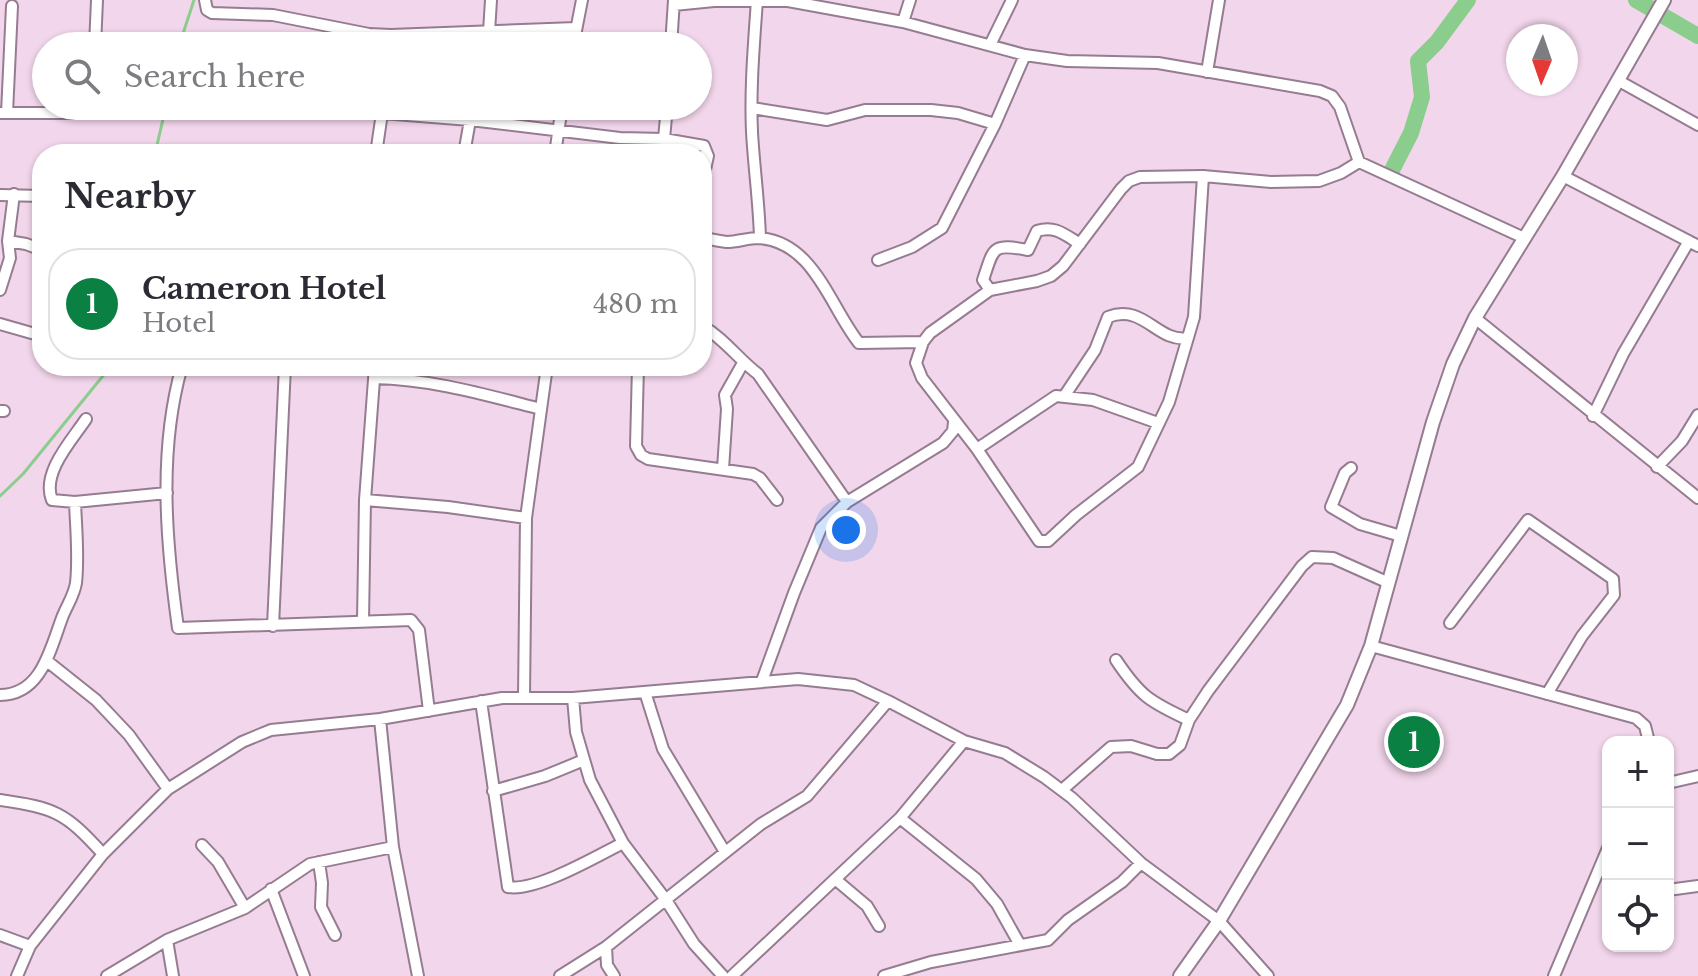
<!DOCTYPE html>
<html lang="en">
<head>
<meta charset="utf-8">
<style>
	body { margin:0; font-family:"Libre Baskerville",serif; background:#f2f2f3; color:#2b2b33 }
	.controls { position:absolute; right:24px; bottom:24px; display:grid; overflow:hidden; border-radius:16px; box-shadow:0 2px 6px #0004 }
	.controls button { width:72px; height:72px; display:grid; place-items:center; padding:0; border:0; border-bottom:2px solid #e1e1e2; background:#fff; color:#2b2b33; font:40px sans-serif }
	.compass { position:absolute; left:1506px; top:24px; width:72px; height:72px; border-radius:50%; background:#fff; box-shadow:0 2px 6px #0004; rotate:182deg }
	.you { position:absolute; left:846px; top:530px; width:28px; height:28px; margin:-20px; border:6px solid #fff; border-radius:50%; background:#1a73e8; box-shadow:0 0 0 12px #1a73e833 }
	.badge { display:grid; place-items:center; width:52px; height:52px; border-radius:50%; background:#0b8043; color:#fff; font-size:26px; font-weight:700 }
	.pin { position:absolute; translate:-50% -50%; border:4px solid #fff; box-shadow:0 2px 8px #0006 }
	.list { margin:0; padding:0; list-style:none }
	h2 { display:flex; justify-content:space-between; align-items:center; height:104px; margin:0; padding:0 32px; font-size:34px }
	h2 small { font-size:26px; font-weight:400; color:#7c7c81 }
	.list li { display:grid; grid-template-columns:52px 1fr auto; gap:24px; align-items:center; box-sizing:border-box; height:112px; margin:0 16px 16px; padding:0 16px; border:2px solid #e1e1e2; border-radius:32px }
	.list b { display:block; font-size:30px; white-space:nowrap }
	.list p { margin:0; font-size:26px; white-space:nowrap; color:#7c7c81 }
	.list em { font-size:26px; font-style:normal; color:#7c7c81 }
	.icon { flex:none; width:44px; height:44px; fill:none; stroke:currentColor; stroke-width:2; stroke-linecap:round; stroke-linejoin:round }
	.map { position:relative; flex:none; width:1698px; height:976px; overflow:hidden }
	.search { position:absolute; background:#fff; box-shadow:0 2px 6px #0004; left:32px; top:32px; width:680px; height:88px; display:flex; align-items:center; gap:20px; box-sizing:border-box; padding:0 28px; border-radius:44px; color:#7c7c81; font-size:30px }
	.panel { position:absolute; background:#fff; box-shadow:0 2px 6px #0004; left:32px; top:144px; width:680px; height:232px; border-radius:32px }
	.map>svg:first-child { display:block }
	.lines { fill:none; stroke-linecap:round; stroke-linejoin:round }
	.stream { stroke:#8bcd8d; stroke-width:3 }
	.river { stroke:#8bcd8d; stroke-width:16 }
	.minor-casing { stroke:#967c90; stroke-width:14 }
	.major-casing { stroke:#967c90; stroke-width:16 }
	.minor { stroke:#fff; stroke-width:10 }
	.major { stroke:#fff; stroke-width:12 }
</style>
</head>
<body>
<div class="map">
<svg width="1698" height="976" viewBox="0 0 1698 976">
	<rect width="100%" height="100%" fill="#f2d6eb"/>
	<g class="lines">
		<path class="stream" d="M179,46L194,0
			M155,154L166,106
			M0,496L23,474L111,366"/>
		<path class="river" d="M1636,0L1698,36
			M1390,174L1411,133L1422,97L1418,61L1437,42L1468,0"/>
		<defs>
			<path id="minor" d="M205,0L207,10L212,13L273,15L369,34L391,35L576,28
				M757,0C754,44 750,88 752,132C754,168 759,202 760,238
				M674,5L714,1H788L903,22L1025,55L1067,61L1158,63L1320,91L1332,96L1340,107L1359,162L1522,237
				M903,22L910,0
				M489,32L491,0
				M990,45L1012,0
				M95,46L97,0
				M573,46L582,0
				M671,46L674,0
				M1207,72L1219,0
				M1619,81L1698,125
				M752,108L827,120L865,110H931L958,113L995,124
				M0,113H382L470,120L620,138L664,139L704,146L708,156L702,183
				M7,113L12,6
				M664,139L667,106
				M376,154L382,113
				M464,154L470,120
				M555,154L562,106
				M1203,176L1194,317L1169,402L1138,467L1076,515L1048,541H1039L977,449L922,378L916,363L923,342L930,333L990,290L1037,281L1051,276L1063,266L1121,189L1129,181L1140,177L1203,176L1271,182L1319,181L1341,173L1359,162
				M1563,176L1698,246
				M0,195L42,196
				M702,238C710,239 719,241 727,242C737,242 748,238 758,238C814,241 830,307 859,343L923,342
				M8,241L26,244L42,250
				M878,260L912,247L942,228L995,124L1025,55
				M0,290L10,258L8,241L14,194
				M990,290L983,280C994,248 991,243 1028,250L1037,231C1055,225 1065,235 1080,244
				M1475,318L1698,498
				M0,324L42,336
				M702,326C724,338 738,359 758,374L847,502
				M182,366C158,450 166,542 178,628L411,620L419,630L429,711
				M638,366L636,446L641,455L648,459L753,474L760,478L777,500
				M374,378C432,379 486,395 541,409
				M1065,395L1095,350L1108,317C1144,303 1157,343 1188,338
				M0,411H4
				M1593,416L1623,354L1689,241
				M86,419C72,440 41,473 52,500L75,502L167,493
				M977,449L1056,396L1093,400L1158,423
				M1657,467L1682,441L1698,415
				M1351,468L1345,473L1331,507L1360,524L1401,536
				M723,469L727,409L725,395L743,363
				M365,500L448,507L526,518
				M363,621L365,500L375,366
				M1450,623L1528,520L1613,579L1614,595L1582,636L1547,694
				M273,626L285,366
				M1371,646L1636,718L1645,726L1649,742
				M1116,660C1140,696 1150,702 1189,720
				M47,661L96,700L129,735L168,789
				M762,681L794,593L821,528L847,502L943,443L953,431L954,422
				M645,692L663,749L725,852
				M0,695C41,695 50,650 62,618C66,607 74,596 76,583C79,556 76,529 75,502
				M524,697L526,518L547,366
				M573,698L576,732L590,780L623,843L666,900L694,944L723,976
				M481,701L508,887C536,892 597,856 623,843
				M380,719L393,847L418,976
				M1668,783L1698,776
				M1062,790L1111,747L1131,746L1157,754H1169L1180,745L1189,720L1208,691L1302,566L1312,557L1333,558L1389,583
				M493,791L545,776L584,760
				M0,800C55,808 65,812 103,854
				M900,818L976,879L997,904L1020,945
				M202,845L218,862L245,908
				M319,862L322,883L321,907L335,935
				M835,879L867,906L879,926
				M271,889L304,976
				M1668,890L1698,886
				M0,935L30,946
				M167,940L173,976
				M606,947L607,965L614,976
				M17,976L30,946L103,854L168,789L242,742L271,730L380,719L502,698H573L798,679L854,685L888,701L964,741L1005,753L1044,777L1072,798L1141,863L1219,921L1268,976
				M107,976L167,940L245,908L310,864L393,847
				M560,976L606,947L761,824L807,796L888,701
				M732,976L900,818L964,741
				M884,976L931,962L1048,940L1068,920L1122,882L1141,863
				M1554,976L1608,848"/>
			<path id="major" d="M1180,976L1219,921L1347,705L1371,646L1433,422L1453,364L1475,318L1563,176L1664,0"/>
		</defs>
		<use href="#minor" class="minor-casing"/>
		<use href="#major" class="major-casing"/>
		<use href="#minor" class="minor"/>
		<use href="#major" class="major"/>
	</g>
</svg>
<div class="controls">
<button>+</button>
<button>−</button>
<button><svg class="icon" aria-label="locate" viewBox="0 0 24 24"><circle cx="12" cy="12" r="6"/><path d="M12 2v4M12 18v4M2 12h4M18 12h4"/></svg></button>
</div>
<svg class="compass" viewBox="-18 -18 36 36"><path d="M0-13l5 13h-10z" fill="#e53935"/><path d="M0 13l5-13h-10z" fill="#7c7c81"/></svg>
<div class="you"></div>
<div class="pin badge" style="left:1414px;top:742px">1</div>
<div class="search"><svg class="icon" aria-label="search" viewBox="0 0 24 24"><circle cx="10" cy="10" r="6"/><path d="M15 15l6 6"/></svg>Search here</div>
<section class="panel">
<h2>Nearby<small></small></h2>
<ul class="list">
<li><span class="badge">1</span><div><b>Cameron Hotel</b><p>Hotel</p></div><em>480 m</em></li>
</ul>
</section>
</div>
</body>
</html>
